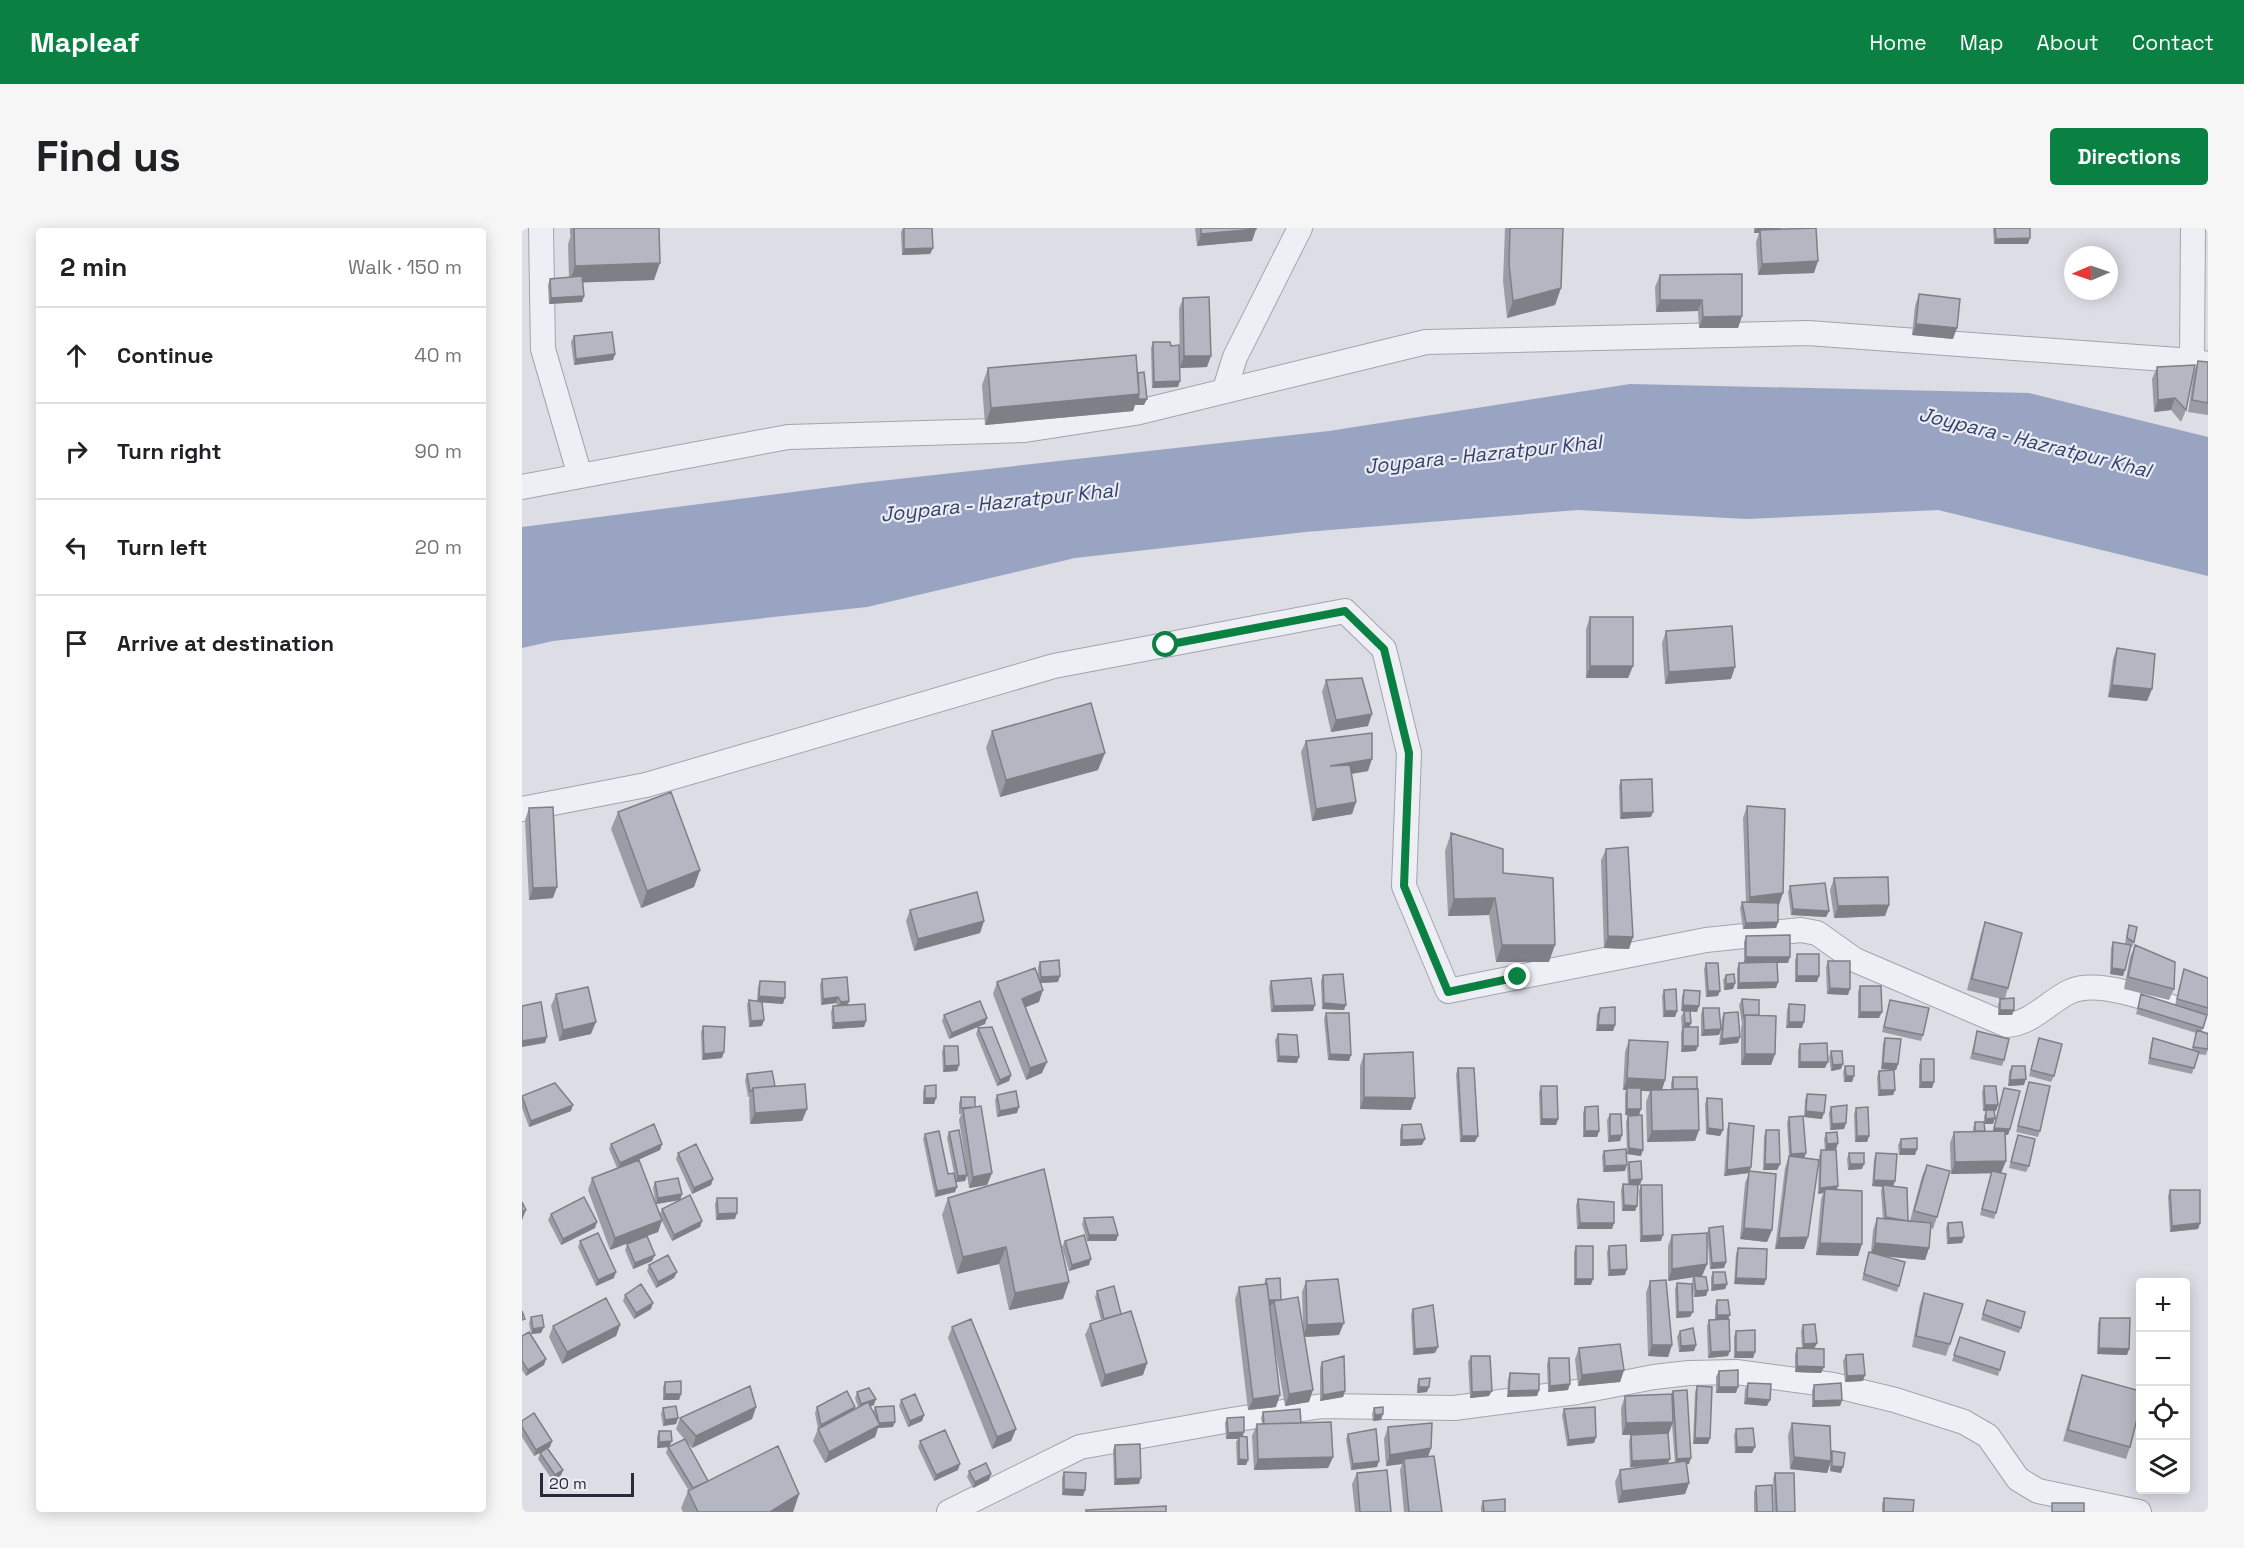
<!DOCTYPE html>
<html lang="en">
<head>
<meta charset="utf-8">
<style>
	body { margin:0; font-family:"Space Grotesk",sans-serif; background:#f6f6f6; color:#202124 }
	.controls { position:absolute; right:18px; bottom:18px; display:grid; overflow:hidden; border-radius:6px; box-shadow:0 3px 15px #0003 }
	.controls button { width:54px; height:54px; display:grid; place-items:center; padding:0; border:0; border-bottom:2px solid #e0e0e0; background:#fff; color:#202124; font:30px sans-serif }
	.compass { position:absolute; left:1542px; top:18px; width:54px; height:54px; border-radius:50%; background:#fff; box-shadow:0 3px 15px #0003; rotate:268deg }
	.scale { position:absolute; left:18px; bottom:15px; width:94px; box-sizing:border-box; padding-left:6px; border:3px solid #272a3a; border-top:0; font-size:16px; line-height:21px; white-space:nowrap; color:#272a3a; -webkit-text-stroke:4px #ebecf3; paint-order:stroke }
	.stop { position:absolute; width:18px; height:18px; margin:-14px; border:4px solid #0b8043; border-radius:50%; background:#fff }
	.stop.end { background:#0b8043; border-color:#fff; box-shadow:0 2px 6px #0008 }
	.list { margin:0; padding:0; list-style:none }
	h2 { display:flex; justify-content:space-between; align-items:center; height:78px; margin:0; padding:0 24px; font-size:26px }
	h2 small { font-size:20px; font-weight:400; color:#757577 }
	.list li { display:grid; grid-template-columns:39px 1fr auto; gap:18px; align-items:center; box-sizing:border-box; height:96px; padding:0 24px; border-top:2px solid #e0e0e0 }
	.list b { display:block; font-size:22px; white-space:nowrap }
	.list em { font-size:20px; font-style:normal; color:#757577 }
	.icon { flex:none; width:33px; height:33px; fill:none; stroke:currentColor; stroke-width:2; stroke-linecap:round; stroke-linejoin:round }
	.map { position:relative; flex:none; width:1686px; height:1284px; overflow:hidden; border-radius:6px }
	header { display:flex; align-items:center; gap:36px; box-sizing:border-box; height:84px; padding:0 30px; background:#0b8043; color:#fff }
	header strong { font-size:28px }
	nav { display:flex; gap:33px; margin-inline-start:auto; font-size:21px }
	.intro { display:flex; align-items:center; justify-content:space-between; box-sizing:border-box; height:144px; padding:0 36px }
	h1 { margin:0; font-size:42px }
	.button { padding:15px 27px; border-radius:6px; background:#0b8043; color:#fff; font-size:21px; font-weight:700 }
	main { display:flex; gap:36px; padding:0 36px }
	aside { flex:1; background:#fff; border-radius:6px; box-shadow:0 3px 15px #0003 }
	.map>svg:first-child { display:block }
	.water { fill:#99a4c2 }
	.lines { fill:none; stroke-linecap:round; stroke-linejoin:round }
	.minor-casing { stroke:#a2a4ae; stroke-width:26 }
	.minor { stroke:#eeeff4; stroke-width:24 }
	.wall { fill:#9b9da6; fill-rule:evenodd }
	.shaded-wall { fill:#7e7f87 }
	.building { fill:#b4b6c1; stroke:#7e7f87; stroke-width:1.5 }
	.route { stroke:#0b8043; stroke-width:8 }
	.labels { text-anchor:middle; stroke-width:4.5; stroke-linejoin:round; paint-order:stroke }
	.water-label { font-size:20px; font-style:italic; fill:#35416a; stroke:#ebecf3 }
</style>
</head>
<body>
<header>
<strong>Mapleaf</strong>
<nav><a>Home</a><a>Map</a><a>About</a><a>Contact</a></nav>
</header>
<div class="intro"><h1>Find us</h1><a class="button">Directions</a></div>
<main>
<aside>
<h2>2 min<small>Walk · 150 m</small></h2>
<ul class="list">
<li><svg class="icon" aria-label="ahead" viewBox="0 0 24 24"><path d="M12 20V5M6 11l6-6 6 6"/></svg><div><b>Continue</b></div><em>40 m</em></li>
<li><svg class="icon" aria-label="right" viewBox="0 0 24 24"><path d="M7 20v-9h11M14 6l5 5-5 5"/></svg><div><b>Turn right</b></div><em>90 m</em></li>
<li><svg class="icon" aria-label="left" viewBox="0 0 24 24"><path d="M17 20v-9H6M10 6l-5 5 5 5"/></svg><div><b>Turn left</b></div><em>20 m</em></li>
<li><svg class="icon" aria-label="arrive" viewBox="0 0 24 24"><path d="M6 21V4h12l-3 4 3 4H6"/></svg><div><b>Arrive at destination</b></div></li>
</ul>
</aside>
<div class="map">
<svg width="1686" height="1284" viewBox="0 0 1686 1284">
	<rect width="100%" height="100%" fill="#dcdde5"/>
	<path class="water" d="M1108,156L1507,165L1686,209V348L1416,282L1225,291L1056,282L783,304L553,330L345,379L31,413L0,420V299L340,255L807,203Z"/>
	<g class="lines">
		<defs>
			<path id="minor" d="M19,0L21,121L58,248
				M1670,133L1671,0
				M703,161L713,129L778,0
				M0,259L266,209L503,202L613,185L904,114L1286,105L1670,133L1686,136
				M0,581L124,557L532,438L823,383L862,421L887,525L882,658L926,763L1184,712L1279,702L1295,705L1333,732L1485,797C1511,795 1527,773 1549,763C1583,749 1652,781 1686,792
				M427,1284L558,1219L703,1193L800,1178L932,1180L1055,1164L1132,1149L1167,1145L1214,1144L1311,1157L1373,1172L1442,1194L1466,1208L1496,1251L1516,1263L1617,1284"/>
		</defs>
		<use href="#minor" class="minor-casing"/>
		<use href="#minor" class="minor"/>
	</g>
	<path class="wall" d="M48,0H137L132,52L61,54L62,68L60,74L27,76L26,57L28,51L47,50L46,16L49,7H48Z
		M381,0H410L411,20L408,26L380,27L379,4Z
		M673,0H734V1L730,13L675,18Z
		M983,0H1041L1039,60L1033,77L985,90L981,53Z
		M1232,0H1259L1258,1L1292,45L1236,47L1234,14L1237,5H1232Z
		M1471,0H1508L1506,16H1472Z
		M1138,47L1220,88L1216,100H1177L1176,83L1134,84L1133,59Z
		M1397,66L1431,111L1390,107L1393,78Z
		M661,70L685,139L658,140L657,81Z
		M52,108L93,126L91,132L52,137L49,114Z
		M631,114L649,118L656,159L630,160L629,120Z
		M1676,133L1686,134V187L1666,184L1672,144Z
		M1635,139L1664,182L1659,194L1649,182L1632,184L1630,151Z
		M466,140L616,145L622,177H613L611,183L463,197L460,157Z
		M1068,389L1111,438L1106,450H1064V401Z
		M1144,403L1209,451L1143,456L1140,415Z
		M1595,420L1630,461L1625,473L1586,469L1591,431Z
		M804,452L846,498L809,504L800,464Z
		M470,503L576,542L478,569L464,520Z
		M784,513L846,543L829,546L834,574L830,586L790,593L779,524Z
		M1099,552L1129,589L1098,591L1097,558Z
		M1225,578L1257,677H1256V694L1254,700L1221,701L1218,680L1220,674L1224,675L1221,590Z
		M7,580L31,670L7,672L3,592Z
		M96,584L178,642L172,659L119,680L89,601Z
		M929,605L981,645L1027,734H974L967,687L926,688L923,623Z
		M1084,621L1111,709L1107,721L1082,720L1079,632Z
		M1312,650L1367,677L1363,688L1312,690L1308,662Z
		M1268,658L1307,683L1304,689L1269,687L1266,664Z
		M388,682L462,693L458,705L392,723L384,693Z
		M1463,694L1486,760L1483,770L1492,782L1490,787H1476V776L1479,771L1445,762L1459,706Z
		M1607,697L1612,714L1610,719H1608L1601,748L1588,746L1589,720L1591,714L1603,716L1605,703Z
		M1224,708L1266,735H1255L1256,754L1254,760L1215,761V741L1217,735H1222V714Z
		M1613,717L1652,761L1647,772L1602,761L1608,729Z
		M1275,726L1295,754H1273V732Z
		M1306,733L1326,767L1305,766L1304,739Z
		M518,734L536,754L519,755L517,774L504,779L520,845L504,852L471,766L475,754L516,749V739Z
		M1184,735L1196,768L1184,769L1182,741Z
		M1662,741L1686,750V787L1662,780L1685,787L1680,803L1686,821L1684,827L1676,826L1670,846L1626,836L1629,816L1631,810L1670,822L1674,805L1614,786L1619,766L1653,777Z
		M801,747L822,782L800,781L799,753Z
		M1204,747L1213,755L1211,761L1202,762L1201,752Z
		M300,751L327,773L326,777L344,793L342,799L310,801L309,784L311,778L315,777L314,775L299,777L298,757Z
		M238,753L261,776L240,774V798L227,799L225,777L227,772L235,773L236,759Z
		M749,753L791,783L749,784L747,759Z
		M1338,758L1357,790H1336V764Z
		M1142,762L1155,783L1153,789H1141L1140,768Z
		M1162,762L1175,784L1168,783L1169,795L1167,799L1174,823L1159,824V805L1160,801L1159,789L1162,783H1159L1160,768Z
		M34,766L69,806L37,813L29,778Z
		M1220,771L1237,787L1253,826L1249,837H1219V799L1220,796L1217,777Z
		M1368,772L1401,807L1399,813L1360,804Z
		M1267,776L1280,800H1264L1265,782Z
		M1078,780L1093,797L1091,803H1074L1075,786Z
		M1181,780L1199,801L1197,807L1179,808V786Z
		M804,785L827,833L806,832L802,791Z
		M1202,785L1218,809L1216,815L1197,817L1200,790Z
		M422,787L463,796L427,811L420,793Z
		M181,798L200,830L180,832L179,804Z
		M456,800L489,847L487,853L475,858L454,806Z
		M1455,803L1482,832L1480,838L1448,831Z
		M756,806L775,835L755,834L753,812Z
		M1363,810L1376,836L1374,842L1359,841L1361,815Z
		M1517,810L1532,848L1529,854L1507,848Z
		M1107,812L1143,852L1140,862H1149V855L1151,849L1177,902L1173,913L1125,914L1124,874L1128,863H1119V881L1117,887H1103V866L1104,862H1101L1103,824Z
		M1278,816L1303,840H1276V822Z
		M422,818L437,837L435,843L421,844L420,824Z
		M1309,823L1319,841L1309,843L1307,829Z
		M842,826L889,882L838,881V838Z
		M1399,831L1412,854L1410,860H1397V837Z
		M1323,838L1330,854H1322L1321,844Z
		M1490,838L1502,857L1486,858L1487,844Z
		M936,840L953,914H938L934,846Z
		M1357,843L1373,862L1371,867L1356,868L1355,849Z
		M225,846L253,858L285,881L280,893L228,896L227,871L228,869H226L223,852Z
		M1507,854L1518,903L1516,909L1494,904Z
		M403,858L414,870L412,876H401V863Z
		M1019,858L1036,891L1034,897H1018L1017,864Z
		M1462,858L1476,877L1474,883H1472L1473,890L1471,896H1463V903H1471L1482,860L1488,901L1486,907L1483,906L1484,933L1479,945H1477L1474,985L1472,991L1458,987L1469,945L1429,946L1428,915L1432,904L1451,903V900L1453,894H1462V888L1464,883H1461L1460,864Z
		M1285,866L1300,891L1282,889L1283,872Z
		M475,867L495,885L475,889L473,872Z
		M0,868L49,883L7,899L0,880Z
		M439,869L453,879L470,945L465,957L447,960L445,947L443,953L434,954L433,964L413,969L401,911L403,906L426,946L432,945L425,910L427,904L444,938L437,892L439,886H437V875Z
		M1185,870L1201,902L1198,908L1184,906L1183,876Z
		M1063,879L1077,903L1075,909H1061V885Z
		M1309,879L1324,895L1322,901L1308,902L1307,885Z
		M1334,880L1347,908L1345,914H1333L1332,886Z
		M1088,886L1100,907L1098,913L1086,914L1085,892Z
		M1106,888L1119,928L1105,926L1104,894Z
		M1267,889L1282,930L1297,932V928L1299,922H1303L1302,911L1304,905L1316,915L1314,921L1315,961L1340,1016L1336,1028L1294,1027L1299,972L1301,965L1296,966L1297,933L1286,1009L1282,1021H1253L1263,940L1267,928L1265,895Z
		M1207,895L1229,939L1227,944L1250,1002L1245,1014L1218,1011L1223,955L1227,945L1202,948L1205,901Z
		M880,897L900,917L878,918V902Z
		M1244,902L1258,936L1255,942H1241L1242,908Z
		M1496,907L1507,938L1504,944L1487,940Z
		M1379,911L1395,921L1393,927H1377L1376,917Z
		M89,916H140L138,922L109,935L134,976L131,960L133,954L160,966L158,972L134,976L138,986L140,981L180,993L178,999L150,1013L140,993L136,1004L125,1008L130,1033L111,1041L103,1022L105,1016L111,1013L88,1022L66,962L70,950L95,940L87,921Z
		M1082,923L1103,943L1081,944L1080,928Z
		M156,925L191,951L189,957L170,966L154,931Z
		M1327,925L1340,941L1326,942L1325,931Z
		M1354,925L1371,958L1386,993H1388L1400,948L1405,937L1415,989L1411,1001L1409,1000L1407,1020L1403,1032L1361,1028L1377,1058L1375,1064L1340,1052L1345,1030L1347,1024L1349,1025L1351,1002L1355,990L1361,991L1359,963L1360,959L1350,958L1352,931Z
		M1107,934L1118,957H1116L1115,978L1113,983H1100L1099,962L1101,956L1106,957L1105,940Z
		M522,941L541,1071L487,1082L477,1036L435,1046L420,987L426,970Z
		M1119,957L1139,1013L1118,1014L1117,963Z
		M1648,962L1678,995L1676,1001L1648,1004L1646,968Z
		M195,970L213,991L194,992L193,976Z
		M1056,971L1090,1001H1055L1054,977Z
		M29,986L73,1000L39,1017L26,992Z
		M562,990L596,1007L594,1013H565L560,996Z
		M1426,995L1442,1009L1440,1015L1425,1016L1424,1000Z
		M1187,1000L1204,1034L1202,1040L1188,1041L1185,1005Z
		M1150,1007L1185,1036L1180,1048H1177L1186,1062L1184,1068L1172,1069L1170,1054L1171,1049L1146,1053V1018Z
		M58,1013L92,1050L74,1058L56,1019Z
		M543,1013L567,1037L547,1043L540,1019Z
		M1054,1018L1069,1057H1052V1024Z
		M1087,1018L1103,1047L1086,1048L1085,1024Z
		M1216,1020L1244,1051L1242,1057L1212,1056L1214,1026Z
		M127,1037L152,1050L134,1060L125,1043Z
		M1191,1044L1205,1056L1203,1061L1189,1063V1049Z
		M744,1051L759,1072L781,1096L780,1064L784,1053L817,1107L783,1109L787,1174L763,1178L750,1103L754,1179L726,1182L713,1071L717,1059L742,1056Z
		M1128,1053L1150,1117L1146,1129L1126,1128L1124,1065Z
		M1155,1055L1168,1089L1154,1090L1153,1061Z
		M575,1063L599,1086L625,1135L621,1147L579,1159L563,1107L568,1096L579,1092L573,1069Z
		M1402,1065L1428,1116L1424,1128L1390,1119L1398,1076Z
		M103,1067L129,1081L112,1091L101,1073Z
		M1195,1072L1206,1091V1128L1186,1130L1185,1098L1187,1092L1193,1091V1078Z
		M1465,1072L1499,1100L1497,1105L1459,1092Z
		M891,1081L913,1125L891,1127L889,1087Z
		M9,1089L19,1105L9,1106L7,1095Z
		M1578,1090L1607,1121L1605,1127L1575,1126L1576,1095Z
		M98,1097L94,1108L40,1136L27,1109L31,1098Z
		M1281,1097L1295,1115L1292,1121L1302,1139L1299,1145L1273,1144V1126L1275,1120H1280L1279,1103Z
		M430,1099L494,1201L489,1213L470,1221L426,1110Z
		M1158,1103L1174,1117L1172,1123L1157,1124L1155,1109Z
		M1214,1103L1233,1124L1231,1130H1212V1109Z
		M0,1108L24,1131L22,1137L4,1148L0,1142Z
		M1438,1109L1483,1124L1476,1148L1430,1133Z
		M1057,1120L1102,1142L1098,1154L1056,1158L1053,1131Z
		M1324,1127L1343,1147L1341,1153L1323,1154L1321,1133Z
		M949,1128L967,1168L948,1170L946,1134Z
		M1027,1130L1046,1162L1026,1164L1025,1136Z
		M800,1134L823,1163L821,1169L798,1173V1140Z
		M1197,1143L1214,1165H1194V1149Z
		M988,1145L1017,1162L1015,1168L985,1169L986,1151Z
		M1560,1147L1608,1219L1604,1231L1541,1213L1556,1159Z
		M897,1151L905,1164L895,1165V1157Z
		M143,1154L159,1166L157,1172H141V1159Z
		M1226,1155L1245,1178L1222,1176L1223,1161Z
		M1292,1157L1320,1172L1318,1178L1290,1179V1163Z
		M1175,1158L1188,1210L1186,1216H1171L1173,1164Z
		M1151,1163L1167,1236H1164L1167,1255L1163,1266L1096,1275L1093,1254L1098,1242L1129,1238L1108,1239L1107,1213L1109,1207H1100L1099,1180L1103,1168L1149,1166ZM1150,1196L1153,1235L1146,1236V1205Z
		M335,1164L352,1177L348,1178L351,1184L353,1179L371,1199L356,1200L353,1209L303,1235L291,1213L296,1201L293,1185L295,1179L332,1182L336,1179L333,1170Z
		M379,1172L402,1187L400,1193L386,1199L377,1178Z
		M234,1179L230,1191L170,1220L165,1214L186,1253L277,1266L271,1284H161L159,1280L166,1263H167L144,1225L146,1219L135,1220V1209L137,1203L148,1218L162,1211L154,1201L158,1190Z
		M141,1180L156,1190L154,1196L141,1198L139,1186Z
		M852,1180L859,1192L851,1193L850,1186Z
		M1042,1181L1074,1209L1072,1215L1045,1218L1040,1187Z
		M741,1184L779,1195L811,1229L806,1240L732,1242L730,1208L735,1196H740L739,1190Z
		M705,1190L721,1208L726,1232L724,1237H715L714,1214L716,1211H704L703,1195Z
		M0,1193L30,1213L28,1219L26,1220L41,1242L39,1247L31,1253L16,1231L18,1225L12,1228L0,1209Z
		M1270,1195L1309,1225L1319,1245L1308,1243V1237L1305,1245L1268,1241L1266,1207Z
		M866,1199L909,1220L906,1228L920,1284H882L878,1242L880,1236L864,1238L862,1211Z
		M1214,1201L1230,1225H1213L1212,1207Z
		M826,1206L855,1239L829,1242L824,1211Z
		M398,1213L436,1242L412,1253L396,1219Z
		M593,1217L617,1256L592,1257L591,1222Z
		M447,1243L469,1246L467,1252L451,1260L445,1249Z
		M542,1244L563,1262L561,1268L540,1267V1250Z
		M835,1245L869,1284H833L830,1256Z
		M1253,1245L1273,1284H1252L1251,1251Z
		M1234,1258L1251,1284H1232V1264Z
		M1362,1270L1391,1284H1360V1276Z
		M961,1273L983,1284H959V1279Z"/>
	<path class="shaded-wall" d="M1234,0H1259L1258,4L1238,2L1237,5H1232Z
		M734,1L730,13L675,18L679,6Z
		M1508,10L1506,16H1472L1474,11Z
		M411,20L408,26L380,27L382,21Z
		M1296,33L1292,45L1236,47L1240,36Z
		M138,35L132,52L47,55L53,38Z
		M1039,60L1033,77L985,90L991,73Z
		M62,68L60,74L27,76L29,70Z
		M1138,72H1180L1176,83L1134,84Z
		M1220,88L1216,100H1177L1181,89Z
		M1394,96L1435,100L1431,111L1390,107Z
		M93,126L91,132L52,137L54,131Z
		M662,128H689L685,139L658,140Z
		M658,153L656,159L630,160L632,154Z
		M617,166L625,171L622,177H613L611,183L463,197L469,180Z
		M1653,170L1649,182L1632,184L1636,172Z
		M1068,438H1111L1106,450H1064Z
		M1213,439L1209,451L1143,456L1147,444Z
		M1590,457L1630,461L1625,473L1586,469Z
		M850,486L846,498L809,504L814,492Z
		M583,525L576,542L478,569L484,552Z
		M850,531L846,543L804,550L808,538Z
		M834,574L830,586L790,593L794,581Z
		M1131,584L1129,589L1098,591L1100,585Z
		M178,642L172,659L119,680L125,663Z
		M35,659L31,670L7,672L11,660Z
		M1261,665L1257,677L1224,681L1228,669Z
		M973,670L967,687L926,688L932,671Z
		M1367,677L1363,688L1312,690L1316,678Z
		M1271,681L1307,683L1304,689L1269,687Z
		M462,693L458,705L392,723L396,711Z
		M1256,694L1254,700L1221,701L1224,695Z
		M1086,708L1111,709L1107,721L1082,720Z
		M980,717H1033L1027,734H974Z
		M1224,729H1268L1266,735H1222Z
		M1590,740L1603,742L1601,748L1588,746Z
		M538,748L536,754L517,755L519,749Z
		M1275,748H1297L1295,754H1273Z
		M1256,754L1254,760L1215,761L1217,755Z
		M1213,755L1211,761L1202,762L1204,756Z
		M1308,760L1328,761L1326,767L1305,766Z
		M521,762L517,774L496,782L500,771Z
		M1186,763H1198L1196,768L1184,769Z
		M237,768L263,770L261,776L235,774Z
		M316,769L314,775L299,777L301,771Z
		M327,773L325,779H316L319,774Z
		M802,775L824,777L822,782L800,781Z
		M793,777L791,783L749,784L752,778Z
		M1161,777L1177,778L1175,784L1159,783Z
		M1478,782H1492L1490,787H1476Z
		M1143,783H1155L1153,789H1141Z
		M1338,784H1360L1357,790H1336Z
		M465,790L463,796L427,811L430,805Z
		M242,792L240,798L227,799L229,793Z
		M344,793L342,799L310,801L312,795Z
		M74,794L69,806L37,813L41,802Z
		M1267,794H1282L1280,800H1264Z
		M1163,795H1169L1167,801L1161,799Z
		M1076,797H1093L1091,803H1074Z
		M1199,801L1197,807L1179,808L1182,802Z
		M25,809L23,815L0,819V813Z
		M1218,809L1216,815L1197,817L1200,811Z
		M1161,818H1176L1174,823L1159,824Z
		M202,824L200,830L180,832L182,826Z
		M808,826L829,827L827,833L806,832Z
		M1223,826H1253L1249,837H1219Z
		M757,828L777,829L775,835L755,834Z
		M525,834L520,845L504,852L508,840Z
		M1278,834H1306L1303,840H1276Z
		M1361,835L1376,836L1374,842L1359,841Z
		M1321,836L1319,841L1309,843L1311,837Z
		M437,837L435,843L421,844L423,838Z
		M489,847L487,853L475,858L478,852Z
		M1324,848H1332L1330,854H1322Z
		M1105,850L1143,852L1139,864L1105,862V860L1104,862H1101Z
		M1504,851L1502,857L1486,858L1488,852Z
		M1399,854H1412L1410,860H1397Z
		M1358,862H1373L1371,867L1356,868Z
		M842,869L893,870L889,882L838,881Z
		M403,870H414L412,876H401Z
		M51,877L49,883L7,899L9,893Z
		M1463,877H1476L1474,883H1461Z
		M497,879L495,885L475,889L478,883Z
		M285,881L280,893L228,896L233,885Z
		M1105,881H1119L1117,887H1103Z
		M1284,883L1302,885L1300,891L1282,889Z
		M1473,890L1471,896H1462L1464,891Z
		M1020,891H1036L1034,897H1018Z
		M1324,895L1322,901L1308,902L1310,896Z
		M1186,900L1201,902L1198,908L1184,906Z
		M1472,900L1488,901L1486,907L1470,906Z
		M1177,902L1173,913L1125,914L1130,903Z
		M1063,903H1077L1075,909H1061Z
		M1100,907L1098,913L1086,914L1088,908Z
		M940,908H956L953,914H938Z
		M1335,908H1347L1345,914H1333Z
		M903,911L900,917L878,918L880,912Z
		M1316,915L1314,921L1303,922L1305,916Z
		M140,916L138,922L96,941L98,935Z
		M1107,920L1121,922L1119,928L1105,926Z
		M1379,921H1395L1393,927H1377Z
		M1284,925L1282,931L1267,932L1269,926Z
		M1484,933L1479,945L1429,946L1433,934Z
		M1243,936H1258L1255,942H1241Z
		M1328,936H1342L1340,941L1326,942Z
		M1105,937L1103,943L1081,944L1083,938Z
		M1229,939L1227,945L1202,948L1205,942Z
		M470,945L465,957L447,960L451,949Z
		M445,947L443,953L434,954L436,948Z
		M191,951L189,957L170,966L172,960Z
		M1120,951L1118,957L1106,958L1108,952Z
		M1352,952L1373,953L1371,959L1350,958Z
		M1316,958L1314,964L1303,961L1301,965L1296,966L1298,960Z
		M435,959L433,964L413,969L415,963Z
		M160,966L158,972L134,976L136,970Z
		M1102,977L1115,978L1113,983H1100Z
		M4,982L0,992V984Z
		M215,985L213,991L194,992L196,986Z
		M140,992L136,1004L88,1022L93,1010Z
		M180,993L178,999L150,1013L152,1007Z
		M75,994L73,1000L39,1017L41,1011Z
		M1058,995H1092L1090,1001H1055Z
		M1678,995L1676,1001L1648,1004L1650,998Z
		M1222,1000L1250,1002L1245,1014L1218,1011Z
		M567,1007H596L594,1013H565Z
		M1141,1007L1139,1013L1118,1014L1120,1008Z
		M1286,1009L1282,1021H1253L1257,1010Z
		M1442,1009L1440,1015L1425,1016L1427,1010Z
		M1298,1015L1340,1016L1336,1028L1294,1027Z
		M1353,1015L1407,1020L1403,1032L1348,1027Z
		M484,1019L477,1036L435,1046L441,1029Z
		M133,1027L130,1033L111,1041L113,1035Z
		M569,1031L567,1037L547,1043L550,1037Z
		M1204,1034L1202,1040L1188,1041L1190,1035Z
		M1185,1036L1180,1048L1146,1053L1150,1041Z
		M1105,1041L1103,1047L1086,1048L1088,1042Z
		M94,1044L92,1050L74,1058L76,1052Z
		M155,1044L152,1050L134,1060L136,1054Z
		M1214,1050L1244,1051L1242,1057L1212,1056Z
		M1054,1051H1071L1069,1057H1052Z
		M547,1054L541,1071L487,1082L493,1065Z
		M1205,1056L1203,1061L1189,1063L1191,1057Z
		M1186,1062L1184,1068L1172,1069L1174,1063Z
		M746,1072H759L752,1073L750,1077H744Z
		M131,1075L129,1081L112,1091L114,1085Z
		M1156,1084H1171L1168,1089L1154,1090Z
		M1195,1087H1208L1205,1093L1193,1092Z
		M822,1095L817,1107L781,1109L785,1097Z
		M98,1097L94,1108L40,1136L45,1124Z
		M22,1099L19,1105L9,1106L11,1101Z
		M1295,1115L1292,1121L1280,1122L1282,1116Z
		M1130,1117H1150L1146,1129L1126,1128Z
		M1174,1117L1172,1123L1157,1124L1159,1118Z
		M916,1119L913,1125L891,1127L893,1121Z
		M1577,1120L1607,1121L1605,1127L1575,1126Z
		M1208,1123L1206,1128L1186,1130L1189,1124Z
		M1214,1124H1233L1231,1130H1212Z
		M24,1131L22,1137L4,1148L6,1142Z
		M625,1135L621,1147L579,1159L583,1147Z
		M1275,1138L1302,1139L1299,1145L1273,1144Z
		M1102,1142L1098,1154L1056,1158L1060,1147Z
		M1343,1147L1341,1153L1323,1154L1325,1148Z
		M1048,1156L1046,1162L1026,1164L1028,1158Z
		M897,1159H907L905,1164L895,1165Z
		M1197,1159H1216L1214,1165H1194Z
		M791,1162L787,1174L763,1178L767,1166Z
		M1017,1162L1015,1168L985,1169L987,1163Z
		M823,1163L821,1169L798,1173L801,1167Z
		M970,1163L967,1168L948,1170L950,1164Z
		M143,1166H159L157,1172H141Z
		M758,1167L754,1179L726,1182L731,1171Z
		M1225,1170L1248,1172L1245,1178L1222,1176Z
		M354,1171L352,1177L337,1182L339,1176Z
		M1320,1172L1318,1178L1290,1179L1292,1173Z
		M234,1179L230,1191L170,1220L174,1208Z
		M333,1179L331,1184L297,1202L299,1197Z
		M861,1186L859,1192L851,1193L853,1187Z
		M402,1187L400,1193L386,1199L388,1193Z
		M156,1190L154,1196L141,1198L143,1192Z
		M373,1194L371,1199L356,1200L353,1209L303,1235L307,1224L356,1198L357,1195Z
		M1151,1194L1147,1205L1100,1207L1104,1195Z
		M494,1201L489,1213L470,1221L475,1209Z
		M722,1204L720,1210L717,1208L716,1211H704L706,1205Z
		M1074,1209L1072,1215L1045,1218L1047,1212Z
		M1173,1210H1188L1186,1216H1171Z
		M30,1213L28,1219L12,1228L14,1222Z
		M150,1213L147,1219L135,1220L137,1214Z
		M1215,1219H1233L1230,1225H1213Z
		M909,1220L905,1232L882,1231L880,1236L864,1238L868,1227Z
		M811,1229L806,1240L732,1242L736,1231Z
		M1272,1229L1309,1233L1305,1245L1268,1241Z
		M1169,1230L1167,1236L1153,1237L1155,1231Z
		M717,1231L726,1232L724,1237H715Z
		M1148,1231L1145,1237L1108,1239L1110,1233Z
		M857,1233L855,1239L829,1242L831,1236Z
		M438,1236L436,1242L412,1253L414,1247Z
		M1310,1238L1321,1239L1319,1245L1308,1243Z
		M41,1242L39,1247L31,1253L33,1247Z
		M469,1246L467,1252L451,1260L453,1254Z
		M619,1250L617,1256L592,1257L594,1251Z
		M1167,1255L1163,1266L1096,1275L1100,1263Z
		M542,1261L563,1262L561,1268L540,1267Z
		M277,1266L271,1284H248Z"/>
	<path class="building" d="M52,0H137L138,35L53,38Z
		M382,0H410L411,20L382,21Z
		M679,0H734V1L679,6Z
		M988,0H1041L1039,60L991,73L987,36Z
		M1294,0L1296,33L1240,36L1238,2Z
		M1473,0H1508V10L1474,11Z
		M1220,46V88L1181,89L1180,72H1138V47Z
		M60,48L62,68L29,70L28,51Z
		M1397,66L1438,71L1435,100L1394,96Z
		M687,69L689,128H662L661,70Z
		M90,104L93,126L54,131L52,108Z
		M631,114H648L649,118L657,117L658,153L632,154Z
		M614,127L617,166L469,180L466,140Z
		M1676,133L1686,134V175L1670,172Z
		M1673,137L1664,182L1653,170L1636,172L1635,139Z
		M622,144L625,171H616L617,166L616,145Z
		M1068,389H1111V438H1068Z
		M1210,398L1213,439L1147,444L1144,403Z
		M1595,420L1633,426L1630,461L1590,457Z
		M840,450L850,486L814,492L804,452Z
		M569,475L583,525L484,552L470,503Z
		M850,505V531L808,538L828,537L834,574L794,581L784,513Z
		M1130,551L1131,584L1100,585L1099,552Z
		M149,564L178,642L125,663L96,584Z
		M1225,578L1263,581L1261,665L1228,669Z
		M31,579L35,659L11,660L7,580Z
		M929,605L981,621V645L1031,650L1033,717H980L973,670L932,671Z
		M1106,619L1111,709L1086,708L1084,621Z
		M1366,649L1367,677L1316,678L1312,650Z
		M1303,655L1307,683L1271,681L1268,658Z
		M455,664L462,693L396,711L388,682Z
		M1220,674L1256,675V694L1224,695Z
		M1463,694L1500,705L1486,760L1450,751Z
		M1607,697L1615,699L1612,714L1605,710Z
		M1268,707V729H1224V708Z
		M1591,714L1609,717L1603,742L1590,740Z
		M1613,717L1653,734L1652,761L1606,749Z
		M1275,726H1297V748H1275Z
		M537,732L538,748L519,749L518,734Z
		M1306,733H1328V761L1308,760Z
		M1255,734L1256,754L1217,755V735Z
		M1184,735H1196L1198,763H1186Z
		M513,740L521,762L500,771L525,834L508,840L475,754Z
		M1662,741L1686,750V780L1655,771Z
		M821,746L824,777L802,775L801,747Z
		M1212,746L1213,755L1204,756V747Z
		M325,749L327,773L319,774L316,769L301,771L300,751Z
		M789,750L793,777L752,778L749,753Z
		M238,753L263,754V770L237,768Z
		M1338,758H1359L1360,784H1338Z
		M66,759L74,794L41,802L34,766Z
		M1154,761L1155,783H1143L1142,762Z
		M1162,762L1178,763L1177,778L1161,777Z
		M1619,766L1685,787L1681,800L1616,780Z
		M1492,770V782H1478V771Z
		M1220,771L1237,772V787H1223L1222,790Z
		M227,772L240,774L242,792L229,793Z
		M1368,772L1407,780L1401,807L1362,799Z
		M458,773L465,790L430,805L422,787Z
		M19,774L25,809L0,813V778Z
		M343,776L344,793L312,795L311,778Z
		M1267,776L1283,777L1282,794H1267Z
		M1093,779V797H1076L1078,780Z
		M1181,780H1197L1199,801L1182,802Z
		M1162,783H1168L1169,795H1163Z
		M1216,784L1218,809L1200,811L1202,785Z
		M804,785H827L829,827L808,826Z
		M1223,787L1254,788L1253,826H1223Z
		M181,798L203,799L202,824L182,826Z
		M470,799L489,847L478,852L456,800Z
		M1161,799H1176V818H1161Z
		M1675,802L1686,806V821L1671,819Z
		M1455,803L1487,811L1482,832L1451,825Z
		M756,806L775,807L777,829L757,828Z
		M1363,810L1379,811L1376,836L1361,835Z
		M1517,810L1540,816L1532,848L1509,842Z
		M1631,810L1677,824L1672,840L1628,830Z
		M1107,812L1146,814L1143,852L1105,850Z
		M1305,815L1306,834H1278V816Z
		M422,818H436L437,837L423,838Z
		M1309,823H1320L1321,836L1311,837Z
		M891,824L893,870L842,869V826Z
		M1399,831H1412V854H1399Z
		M1323,838H1332V848H1324Z
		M1490,838H1503L1504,851L1488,852Z
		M936,840H952L956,908H940Z
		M1372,842L1373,862H1358L1357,843Z
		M250,843L253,858L231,860L230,863H228L225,846Z
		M1151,849H1175V861H1151Z
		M1507,854L1528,858L1518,903L1496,898Z
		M33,855L51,877L9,893L0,868Z
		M283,856L285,881L233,885L231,860Z
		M414,857V870H403V858Z
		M1019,858H1035L1036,891H1020Z
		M1462,858H1474L1476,877H1463Z
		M1105,860H1119V881H1105Z
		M1482,860L1498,863L1488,901L1472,900Z
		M1176,861L1177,902L1130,903L1129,862Z
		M494,863L497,879L478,883L475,867Z
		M1285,866L1304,867L1302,885L1284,883Z
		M439,869H453V879L439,880Z
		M1185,870L1200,871L1201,902L1186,900Z
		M1325,877L1324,895L1310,896L1309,879Z
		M459,878L470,945L451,949L441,881Z
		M1076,878L1077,903H1063V879Z
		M1346,879L1347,908H1335L1334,880Z
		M1464,882H1472L1473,890L1464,891Z
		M1088,886H1099L1100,907L1088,908Z
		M1120,887L1121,922L1107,920L1106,888Z
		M1281,888L1284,925L1269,926L1267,889Z
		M1453,894H1462L1463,903H1453Z
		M1207,895L1232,898L1229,939L1205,942Z
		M132,896L140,916L98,935L89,916Z
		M899,896L903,911L880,912V897Z
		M437,902L445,947L436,948L427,904Z
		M1244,902H1257L1258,936H1243Z
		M417,903L426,946L432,945L435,959L415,963L403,906Z
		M1483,903L1484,933L1433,934L1432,904Z
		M1315,904L1316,915L1305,916L1304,905Z
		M1496,907L1513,911L1507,938L1489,934Z
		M1395,910V921H1379V911Z
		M174,916L191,951L172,960L156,925Z
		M1104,921L1105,937L1083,938L1082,923Z
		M1299,922H1314L1316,958L1298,960Z
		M1327,925H1342V936H1328Z
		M1354,925L1375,926L1373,953L1352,952Z
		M1267,928L1297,932L1286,1009L1257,1010Z
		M117,932L140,992L93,1010L70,950Z
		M1119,933L1120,951L1108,952L1107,934Z
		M1405,937L1428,943L1415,989L1392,983Z
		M522,941L547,1054L493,1065L484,1019L441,1029L426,970Z
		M1227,943L1254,946L1250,1002L1222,1000Z
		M1470,943L1484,946L1474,985L1460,981Z
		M156,950L160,966L136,970L133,954Z
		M1101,956L1116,957L1115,978L1102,977Z
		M1119,957H1140L1141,1007L1120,1008Z
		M1361,957L1385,960L1386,993L1364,989Z
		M1303,961L1340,963V1016L1298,1015Z
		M1648,962H1678V995L1650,998Z
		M168,967L180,993L152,1007L140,981Z
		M62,969L75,994L41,1011L29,986Z
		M195,970H215V985L196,986Z
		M1056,971L1092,974V995H1058Z
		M0,974L4,982L0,984Z
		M591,989L596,1007H567L562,990Z
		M1355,990L1409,995L1407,1020L1353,1015Z
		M1440,994L1442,1009L1427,1010L1426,995Z
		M1201,998L1204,1034L1190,1035L1187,1000Z
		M76,1005L94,1044L76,1052L58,1013Z
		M1185,1005V1036L1150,1041V1007Z
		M562,1007L569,1031L550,1037L543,1013Z
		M125,1008L133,1027L113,1035L105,1016Z
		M1104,1017L1105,1041L1088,1042L1087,1018Z
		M1054,1018H1071V1051H1054Z
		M1216,1020L1245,1021L1244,1051L1214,1050Z
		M1347,1024L1383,1034L1377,1058L1342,1046Z
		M146,1027L155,1044L136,1054L127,1037Z
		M1191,1044H1203L1205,1056L1191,1057Z
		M1172,1048L1184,1049L1186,1062L1174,1063Z
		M758,1050L759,1072H747L744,1051Z
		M816,1051L822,1095L785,1097L784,1053Z
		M1144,1052L1150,1117H1130L1128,1053Z
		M1155,1055L1170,1056L1171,1084H1156Z
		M119,1056L131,1075L114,1085L103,1067Z
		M745,1056L758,1167L731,1171L717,1059Z
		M592,1058L599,1086L582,1091L575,1063Z
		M1402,1065L1441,1076L1428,1116L1394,1108Z
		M776,1069L791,1162L767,1166L752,1073Z
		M84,1070L98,1097L45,1124L31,1098Z
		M1195,1072H1206L1208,1087H1195Z
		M1465,1072L1503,1084L1499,1100L1461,1086Z
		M911,1077L916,1119L893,1121L891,1081Z
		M0,1083L3,1091L0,1092Z
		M609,1083L625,1135L583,1147L568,1096Z
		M20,1087L22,1099L11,1101L9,1089Z
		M1578,1090H1608L1607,1121L1577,1120Z
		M449,1091L494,1201L475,1209L430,1099Z
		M1207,1091L1208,1123L1189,1124L1187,1092Z
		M1293,1096L1295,1115L1282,1116L1281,1097Z
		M1171,1100L1174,1117L1159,1118L1158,1103Z
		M1233,1102V1124H1214V1103Z
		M7,1104L24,1131L6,1142L0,1133V1108Z
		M1438,1109L1483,1124L1478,1142L1432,1127Z
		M1098,1116L1102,1142L1060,1147L1057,1120Z
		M1275,1120L1302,1121V1139L1275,1138Z
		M1664,1125L1665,1139H1664Z
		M1341,1126L1343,1147L1325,1148L1324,1127Z
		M822,1128L823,1163L801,1167L800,1134Z
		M949,1128H968L970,1163L950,1164Z
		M1027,1130H1047L1048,1156L1028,1158Z
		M1216,1142V1159H1197V1143Z
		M988,1145L1017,1146V1162L987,1163Z
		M1560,1147L1618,1163V1179L1608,1219L1546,1202Z
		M908,1150L907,1159H897V1151Z
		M159,1153V1166H143V1154Z
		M1226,1155L1249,1156L1248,1172L1225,1170Z
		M1319,1155L1320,1172L1292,1173V1157Z
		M228,1158L234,1179L174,1208L158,1190Z
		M1175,1158L1190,1159L1188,1210H1173Z
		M347,1160L354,1171L339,1176L335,1164Z
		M1165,1162L1169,1230L1155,1231L1151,1163Z
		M325,1163L333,1179L299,1197L295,1179Z
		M393,1166L402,1187L388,1193L379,1172Z
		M1150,1166L1151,1194L1104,1195L1103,1168Z
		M346,1174L358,1197L307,1224L296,1201Z
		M154,1178L156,1190L143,1192L141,1180Z
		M372,1178L373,1194L357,1195L353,1179Z
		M861,1179V1186L853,1187L852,1180Z
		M1073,1179L1074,1209L1047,1212L1042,1181Z
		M778,1181L779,1195L742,1196L741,1184Z
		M12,1185L30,1213L14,1222L0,1199V1193Z
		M722,1189V1204L706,1205L705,1190Z
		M809,1194L811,1229L736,1231L735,1196Z
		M910,1195L909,1220L868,1227L866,1199Z
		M1270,1195L1308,1198L1309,1233L1272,1229Z
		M1231,1200L1233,1219H1215L1214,1201Z
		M854,1201L857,1233L831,1236L826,1206Z
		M423,1202L438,1236L414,1247L398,1213Z
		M137,1203H149L150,1213L137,1214Z
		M1146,1205L1148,1231L1110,1233L1109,1207Z
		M717,1208L725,1209L726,1232L717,1231Z
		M163,1211L186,1253L171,1260L146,1219Z
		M618,1216L619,1250L594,1251L593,1217Z
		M256,1218L277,1266L248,1284H176L166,1263Z
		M25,1220L41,1242L33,1247L18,1225Z
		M1310,1223L1323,1225L1321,1239L1310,1238Z
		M912,1228L920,1284H887L882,1231Z
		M1164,1233L1167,1255L1100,1263L1098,1242Z
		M464,1235L469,1246L453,1254L447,1243Z
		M865,1242L869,1284H838L835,1245Z
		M542,1244L564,1245L563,1262L542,1261Z
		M1253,1245H1272L1273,1284H1255Z
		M1250,1257L1251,1284H1235L1234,1258Z
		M1362,1270L1392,1272L1391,1284H1362Z
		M983,1271V1284H962L961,1273Z
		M1530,1275H1562V1284H1530Z
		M644,1278V1284H564V1282Z"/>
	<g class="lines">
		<path class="route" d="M644,417L823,383L862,421L887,525L882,658L926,764L996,749"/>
	</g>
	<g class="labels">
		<g class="water-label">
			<text transform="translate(1513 214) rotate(14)" y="7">Joypara - Hazratpur Khal</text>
			<text transform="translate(961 226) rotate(-6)" y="7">Joypara - Hazratpur Khal</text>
			<text transform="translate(477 274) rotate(-6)" y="7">Joypara - Hazratpur Khal</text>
		</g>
	</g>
</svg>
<div class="controls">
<button>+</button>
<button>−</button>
<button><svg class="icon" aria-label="locate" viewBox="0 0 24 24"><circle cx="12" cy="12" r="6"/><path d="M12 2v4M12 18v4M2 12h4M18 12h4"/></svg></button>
<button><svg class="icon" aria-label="layers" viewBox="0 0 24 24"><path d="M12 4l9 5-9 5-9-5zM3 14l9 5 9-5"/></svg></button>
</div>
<svg class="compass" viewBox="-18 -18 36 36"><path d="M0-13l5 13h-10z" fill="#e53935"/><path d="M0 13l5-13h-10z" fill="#757577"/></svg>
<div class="scale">20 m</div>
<div class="stop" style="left:644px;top:417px"></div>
<div class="stop end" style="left:996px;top:749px"></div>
</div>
</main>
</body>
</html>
